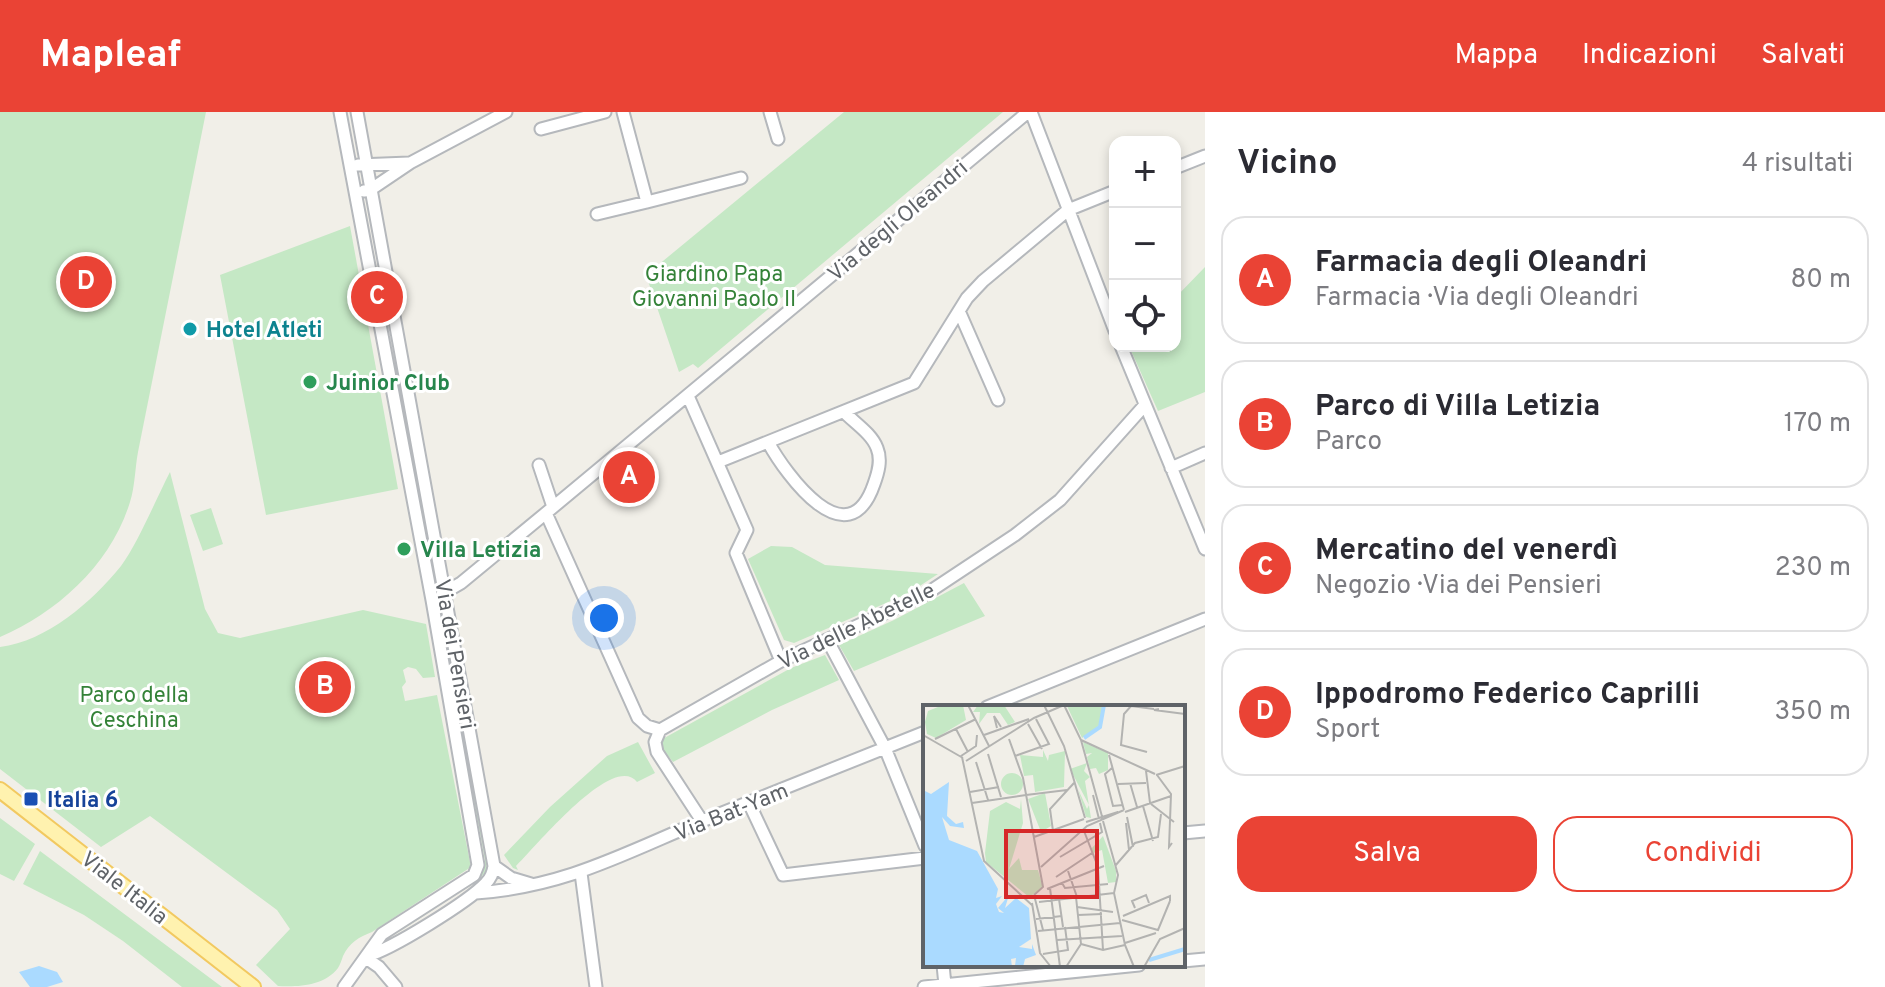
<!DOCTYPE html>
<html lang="it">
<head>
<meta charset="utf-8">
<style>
	body { margin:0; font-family:Overpass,sans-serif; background:#f7f7f7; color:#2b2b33 }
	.controls { position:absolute; right:24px; top:24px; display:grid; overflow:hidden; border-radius:16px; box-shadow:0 4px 12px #0003 }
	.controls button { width:72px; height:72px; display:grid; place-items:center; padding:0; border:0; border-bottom:2px solid #e1e1e2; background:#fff; color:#2b2b33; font:40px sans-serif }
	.you { position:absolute; left:604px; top:506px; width:28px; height:28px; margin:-20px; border:6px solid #fff; border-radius:50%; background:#1a73e8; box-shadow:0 0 0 12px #1a73e833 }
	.badge { display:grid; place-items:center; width:52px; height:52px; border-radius:50%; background:#ea4335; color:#fff; font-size:26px; font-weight:700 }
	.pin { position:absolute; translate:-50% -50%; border:4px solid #fff; box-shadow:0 2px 8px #0006 }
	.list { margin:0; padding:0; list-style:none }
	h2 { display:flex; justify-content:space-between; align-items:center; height:104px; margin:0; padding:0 32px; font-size:34px }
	h2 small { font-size:26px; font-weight:400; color:#7c7c81 }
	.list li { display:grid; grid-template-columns:52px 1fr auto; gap:24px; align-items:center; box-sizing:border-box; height:128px; margin:0 16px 16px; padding:0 16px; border:2px solid #e1e1e2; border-radius:24px }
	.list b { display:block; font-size:30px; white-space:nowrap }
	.list p { margin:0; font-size:26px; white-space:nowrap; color:#7c7c81 }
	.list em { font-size:26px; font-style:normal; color:#7c7c81 }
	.actions { display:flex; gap:16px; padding:24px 32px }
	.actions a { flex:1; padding:18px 0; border:2px solid #ea4335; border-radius:24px; text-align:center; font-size:28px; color:#ea4335 }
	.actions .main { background:#ea4335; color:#fff }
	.icon { flex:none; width:44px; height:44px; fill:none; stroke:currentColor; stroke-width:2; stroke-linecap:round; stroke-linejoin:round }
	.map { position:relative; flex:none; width:1205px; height:875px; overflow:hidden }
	header { display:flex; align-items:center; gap:48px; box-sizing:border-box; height:112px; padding:0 40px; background:#ea4335; color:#fff }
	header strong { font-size:38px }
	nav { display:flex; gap:44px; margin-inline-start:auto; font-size:28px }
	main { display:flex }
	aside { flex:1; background:#fff }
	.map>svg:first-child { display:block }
	.green { fill:#c5e8c5 }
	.water { fill:#aadaff }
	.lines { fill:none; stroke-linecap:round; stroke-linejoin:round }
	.minor-casing { stroke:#b5b8bc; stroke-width:15 }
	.major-casing { stroke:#f2c960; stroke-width:18 }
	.minor { stroke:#fff; stroke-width:11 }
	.major { stroke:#fff2af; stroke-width:14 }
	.culture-dot { fill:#0f9aa8; stroke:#fff; stroke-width:3 }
	.leisure-dot { fill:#2e9e5b; stroke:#fff; stroke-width:3 }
	.transit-dot { fill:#1a4fb4; stroke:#fff; stroke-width:3 }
	.labels { text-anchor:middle; stroke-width:6; stroke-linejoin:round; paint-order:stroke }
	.street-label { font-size:22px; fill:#5f6368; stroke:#fff }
	.park-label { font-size:22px; fill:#348238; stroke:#fff }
	.culture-label { font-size:22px; font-weight:bold; fill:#0d838f; stroke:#fff; text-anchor:start }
	.leisure-label { font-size:22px; font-weight:bold; fill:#27864d; stroke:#fff; text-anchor:start }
	.transit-label { font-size:22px; font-weight:bold; fill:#164399; stroke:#fff; text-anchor:start }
	.inset-river { fill:none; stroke:#aadaff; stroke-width:4 }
	.inset-road { fill:none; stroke:#b3b3b1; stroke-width:2 }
	.view { fill:#d62828; fill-opacity:0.15; stroke:#d62828; stroke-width:4 }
	.inset-edge { fill:none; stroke:#5f6368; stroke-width:4 }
</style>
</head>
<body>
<header>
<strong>Mapleaf</strong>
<nav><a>Mappa</a><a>Indicazioni</a><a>Salvati</a></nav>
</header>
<main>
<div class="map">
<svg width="1205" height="875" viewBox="0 0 1205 875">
	<rect width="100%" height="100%" fill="#f1efe8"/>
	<path class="green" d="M0,0H206L138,340C135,356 135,374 130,390C111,452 58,500 0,525Z
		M844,0H1003L698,256L693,252L679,260L646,163Z
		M350,114L398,377L266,403L220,163Z
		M1205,155V280L1158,299L1129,234H1175V186Z
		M170,360L205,497L218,521L240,526L363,498L426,512L435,565L423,566L416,557L408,555L403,558L406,570L402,575L405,589L437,583L471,755L372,820C359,825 349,831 343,844C342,847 340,853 338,856C324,874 299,875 278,874L256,853L290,817L277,798L150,704L101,735L0,657V535C47,529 92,490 121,454C138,431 156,387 170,360Z
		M211,396L223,432L203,439L190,403Z
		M771,434L792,435L825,453L938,462L909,481L794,531L784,528L748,447Z
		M964,471L985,504L854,559L839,533L894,508Z
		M825,543L839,568L772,598L673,650L657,630L791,556Z
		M463,629H466L487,748L486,759L479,768L391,825L477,767L483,759L485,748Z
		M638,630L655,661L637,670C613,639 534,737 516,754L518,758L513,756L504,743L550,695L607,644Z
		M0,706L35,732L14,769L0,762Z
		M40,739L222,875H182L123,829L84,803L23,772Z"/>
	<path class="water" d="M39,854L57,860L63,870L47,875H30L19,860Z"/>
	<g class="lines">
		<defs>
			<path id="minor" d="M340,0L432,488L478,753L474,763L382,822L344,875
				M357,0L494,754C493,761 491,766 486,771C468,790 392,837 367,844
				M770,0L778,27
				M1031,0L1115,219
				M541,17L605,0
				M358,53L409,51
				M1175,56L1205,44
				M364,79L370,78L410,51L506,0
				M647,90L741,66
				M597,102L647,90L623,0
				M959,199L998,288
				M1121,234L1205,437
				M688,284L747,418L736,441L781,549
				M768,330C786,363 848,448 874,372C878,361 882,348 877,336C872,322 855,311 844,300
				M718,350L914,271L967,186L983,169L1068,98L1115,79
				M539,353L553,395
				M1171,356L1205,341
				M546,401L638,606L647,614L660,618
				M442,482L461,471L546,401L1028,0
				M828,529L885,636L925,734
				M987,595L1205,507
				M660,618L781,549L926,482L1015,423L1060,388L1144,294
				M660,618L655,630L657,640L702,709
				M749,691L783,763L925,746
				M1183,721L1205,719
				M494,754L511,766L531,772
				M581,761L596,875
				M476,781C564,775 623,742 702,709C776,679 851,650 925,620
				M366,846L379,855L396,875
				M1183,849L1205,847
				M943,853L945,873
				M924,875L1139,853"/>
			<path id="major" d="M0,678L253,875"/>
		</defs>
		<use href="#minor" class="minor-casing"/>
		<use href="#major" class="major-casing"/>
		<use href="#minor" class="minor"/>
		<use href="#major" class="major"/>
	</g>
	<circle class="culture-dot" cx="190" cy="217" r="8"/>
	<g class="leisure-dot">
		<circle cx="310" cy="270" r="8"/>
		<circle cx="404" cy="437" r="8"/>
	</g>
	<rect class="transit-dot" x="23" y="679" width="16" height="16" rx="4"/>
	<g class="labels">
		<g class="street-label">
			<text transform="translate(897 108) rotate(-40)" y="8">Via degli Oleandri</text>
			<text transform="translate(856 513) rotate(-26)" y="8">Via delle Abetelle</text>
			<text transform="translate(456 542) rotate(80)" y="8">Via dei Pensieri</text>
			<text transform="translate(731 699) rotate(-22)" y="8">Via Bat-Yam</text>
			<text transform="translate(125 775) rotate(38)" y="8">Viale Italia</text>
		</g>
		<g class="park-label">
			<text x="714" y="169">Giardino Papa<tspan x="714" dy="25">Giovanni Paolo II</tspan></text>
			<text x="134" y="590">Parco della<tspan x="134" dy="25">Ceschina</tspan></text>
		</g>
		<g class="culture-label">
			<text x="206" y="225">Hotel Atleti</text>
		</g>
		<g class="leisure-label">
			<text x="326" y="278">Juinior Club</text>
			<text x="420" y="445">Villa Letizia</text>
		</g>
		<g class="transit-label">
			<text x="47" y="695">Italia 6</text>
		</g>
	</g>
	<g transform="translate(923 593)">
		<rect width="262" height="262" fill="#f1efe8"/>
		<path d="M20,0H40L43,15L13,33L4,29L2,17L5,6ZM55,0H81L92,17L85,20L77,8H64L56,19L57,7H50ZM180,0L177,20L159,33L144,1ZM160,37L185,48V65L176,69L173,63L167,64L164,52L169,48L163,49ZM120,45L125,56L126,50L142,46L141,82L112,87L110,70L101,71L97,50L120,52ZM164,58L161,66L167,72L162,76L168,113L163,112L155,84L164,104L166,100L147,64ZM78 79a11 11 0 1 1 22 0a11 11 0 1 1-22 0ZM122,88L128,121L118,127L105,94ZM98,94L100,118L86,164L96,153L99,165H115L120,183L106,192L63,157L62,148L67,106L83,97L97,104ZM180,131L193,166V177L185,178L179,145L170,148L168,144Z" fill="#c5e8c5"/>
		<path d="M26,77L24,111L33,119L40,117L41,123L27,121L19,112L26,135L54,146L75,184L73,193L79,191L73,199L76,207L81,208L75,203L86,190L82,203L93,193L106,203L108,234L96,242L109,244V239L113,250L102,254L100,262L92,261L93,253L88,254L89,262H0V85L8,89Z" fill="#aadaff"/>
		<path class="inset-river" d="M161,33L177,22L181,0M226,255L262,244"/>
		<path class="inset-road" d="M45,0L66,41M121,0L141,41L162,113M141,0L158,35L180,115M236,4L231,5L262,9M105,19L119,44M74,23L71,11L78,22M33,24L45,47M0,30L40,53M61,30L106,14M12,34L53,14M86,34L100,73L120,182L111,190M158,35L232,69M224,47L198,40L201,9L208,1L231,4M65,49L78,92M186,50L201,105M38,51L53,41L54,30M92,51L126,39L113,14M39,52L61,156L110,201M43,56L111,13L141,0M53,57L65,95M189,63L182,69L190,101L200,100M223,66L227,98M233,70L262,61M234,70L248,89L246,142L249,138M207,78L214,102M195,79L223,78M47,87L76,82M103,90L144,85M170,90L176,114M49,98L103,90M228,99L251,117M220,101L230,136M202,107L248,91M204,112L210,142M180,116L195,170L191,188L202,240L211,262M163,117L195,107M203,118L206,145M161,126L175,162L180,245M124,127L130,126L127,104L151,78M111,132L161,114M137,152L179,127L177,118M192,161L212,138L235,132L238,109M118,162L164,121L201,105M145,166L154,192M133,172L169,148M139,178L142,183L185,179M127,183L137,262M124,184L181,161M111,190L120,225M136,194L140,222M116,197L191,188M109,198L117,248L128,262M154,202L190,207M212,203L209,196L223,190L226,198M155,210L179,209M200,211L247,191V196M113,214L139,211M199,215L235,225L247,196M115,226L197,218M134,235L199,231M202,238L233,228M158,239L180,245L202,240M120,249L145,245L142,222M143,262L158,239L153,192M221,262L237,234L262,223"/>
		<path class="view" d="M83,126H174V192H83Z"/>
		<rect width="262" height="262" class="inset-edge"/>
	</g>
</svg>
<div class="controls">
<button>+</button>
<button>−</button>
<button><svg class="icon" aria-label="locate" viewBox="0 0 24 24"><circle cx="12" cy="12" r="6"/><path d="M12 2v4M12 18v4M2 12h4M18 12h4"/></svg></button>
</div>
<div class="you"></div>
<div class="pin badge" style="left:629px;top:365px">A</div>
<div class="pin badge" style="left:325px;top:575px">B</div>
<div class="pin badge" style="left:377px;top:185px">C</div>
<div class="pin badge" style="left:86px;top:170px">D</div>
</div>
<aside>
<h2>Vicino<small>4 risultati</small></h2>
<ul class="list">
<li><span class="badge">A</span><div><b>Farmacia degli Oleandri</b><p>Farmacia · Via degli Oleandri</p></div><em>80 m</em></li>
<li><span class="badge">B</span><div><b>Parco di Villa Letizia</b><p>Parco</p></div><em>170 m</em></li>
<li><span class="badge">C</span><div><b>Mercatino del venerdì</b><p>Negozio · Via dei Pensieri</p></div><em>230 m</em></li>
<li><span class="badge">D</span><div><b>Ippodromo Federico Caprilli</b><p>Sport</p></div><em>350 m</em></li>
</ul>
<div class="actions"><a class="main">Salva</a><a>Condividi</a></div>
</aside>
</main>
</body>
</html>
